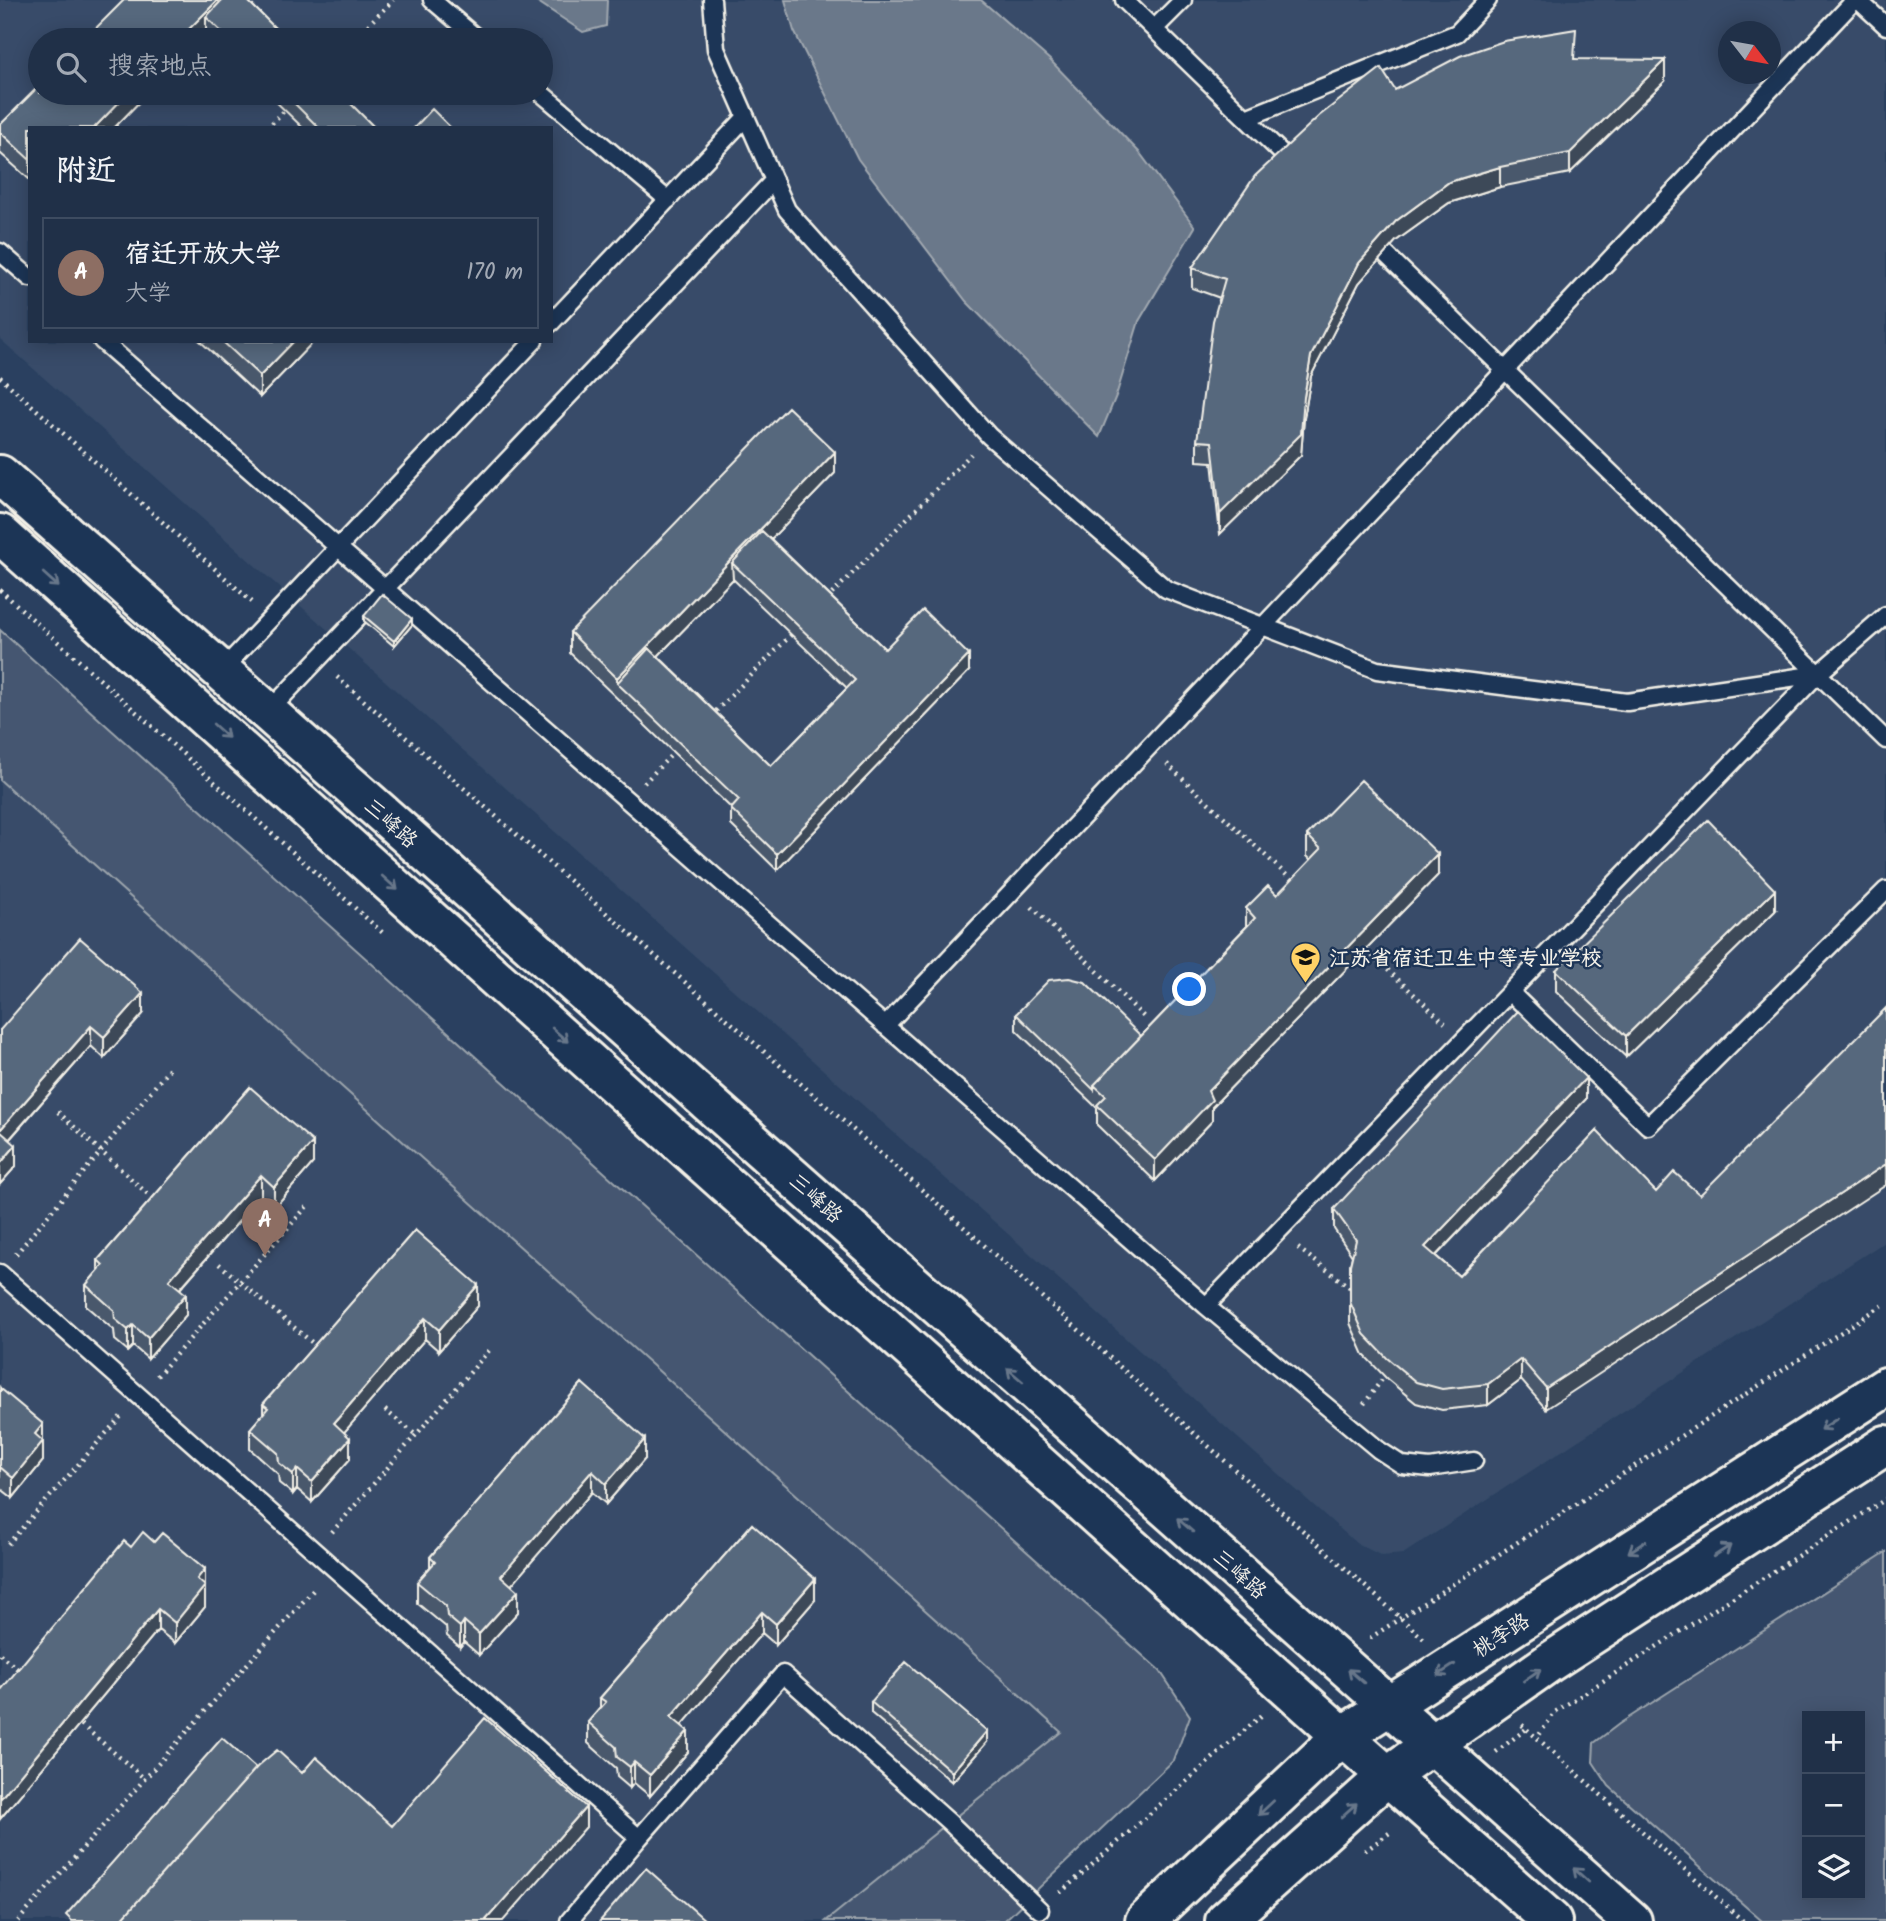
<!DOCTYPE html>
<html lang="zh">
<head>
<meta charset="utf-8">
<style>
	body { margin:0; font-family:Kalam,"LXGW WenKai TC",sans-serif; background:#2d3c52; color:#f1f3f6 }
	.controls { position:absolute; right:21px; bottom:21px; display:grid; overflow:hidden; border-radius:0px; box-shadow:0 4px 18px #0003 }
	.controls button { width:63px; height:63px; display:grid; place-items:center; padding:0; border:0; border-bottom:2px solid #3d4b60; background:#203048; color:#f1f3f6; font:35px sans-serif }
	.compass { position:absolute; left:1718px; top:21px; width:63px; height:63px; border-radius:50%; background:#203048; box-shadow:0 4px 18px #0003; rotate:121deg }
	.you { position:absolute; left:1190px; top:990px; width:24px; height:24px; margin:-18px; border:5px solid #fff; border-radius:50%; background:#1a73e8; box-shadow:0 0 0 10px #1a73e833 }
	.badge { display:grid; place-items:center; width:46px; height:46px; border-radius:50%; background:#ffd166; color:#fff; font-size:23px; font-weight:700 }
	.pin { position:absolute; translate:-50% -58px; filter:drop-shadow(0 2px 4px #0008) }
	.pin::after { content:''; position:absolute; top:37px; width:24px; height:21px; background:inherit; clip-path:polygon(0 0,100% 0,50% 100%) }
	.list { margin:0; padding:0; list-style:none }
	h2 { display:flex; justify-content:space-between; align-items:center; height:91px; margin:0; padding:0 28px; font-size:30px }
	h2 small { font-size:23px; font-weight:400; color:#a2a9b4 }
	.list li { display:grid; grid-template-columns:46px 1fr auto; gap:21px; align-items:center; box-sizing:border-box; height:112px; margin:0 14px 14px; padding:0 14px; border:2px solid #3d4b60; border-radius:0px }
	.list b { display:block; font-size:26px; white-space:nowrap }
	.list p { margin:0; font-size:23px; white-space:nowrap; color:#a2a9b4 }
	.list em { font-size:23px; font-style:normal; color:#a2a9b4 }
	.icon { flex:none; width:38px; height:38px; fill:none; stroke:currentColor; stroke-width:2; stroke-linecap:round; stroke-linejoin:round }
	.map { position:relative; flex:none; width:1886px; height:1921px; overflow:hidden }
	.search { position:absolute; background:#203048; box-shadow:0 4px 18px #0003; left:28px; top:28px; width:525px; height:77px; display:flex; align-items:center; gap:18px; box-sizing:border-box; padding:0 24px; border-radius:38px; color:#a2a9b4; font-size:26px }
	.panel { position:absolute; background:#203048; box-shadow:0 4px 18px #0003; left:28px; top:126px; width:525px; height:217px; border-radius:0px }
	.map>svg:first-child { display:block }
	.built { fill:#374c69; fill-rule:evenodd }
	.green { fill:#445771; stroke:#9ca4ac; stroke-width:2; fill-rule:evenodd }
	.water { fill:#6a788a; stroke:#a1a8b0; stroke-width:2 }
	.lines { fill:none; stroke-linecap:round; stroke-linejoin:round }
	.lane-casing { stroke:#f4f1e8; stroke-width:21 }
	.secondary-casing { stroke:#f4f1e8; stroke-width:44 }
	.path { stroke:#f4f1e8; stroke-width:4.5; stroke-dasharray:2 5; stroke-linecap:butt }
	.lane { stroke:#1d3557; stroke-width:16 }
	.secondary { stroke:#1d3557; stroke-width:38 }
	.wall { fill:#4a596c; stroke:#f4f1e8; stroke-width:2; fill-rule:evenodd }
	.shaded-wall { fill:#3c4858; stroke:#f4f1e8; stroke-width:2 }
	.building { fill:#56677d; stroke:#f4f1e8; stroke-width:2 }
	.oneway { stroke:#68778a }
	.labels { text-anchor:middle; stroke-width:5; stroke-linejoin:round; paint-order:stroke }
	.street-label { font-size:21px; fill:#f4f1e8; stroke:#1d3557 }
	.poi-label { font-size:21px; font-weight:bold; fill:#f4f1e8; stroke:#1d3557; text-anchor:start }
</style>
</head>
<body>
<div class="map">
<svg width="1886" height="1921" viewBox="0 0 1886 1921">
	<rect width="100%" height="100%" fill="#2a4060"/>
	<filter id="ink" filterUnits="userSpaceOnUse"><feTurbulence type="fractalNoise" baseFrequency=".0143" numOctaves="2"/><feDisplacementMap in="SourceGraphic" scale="14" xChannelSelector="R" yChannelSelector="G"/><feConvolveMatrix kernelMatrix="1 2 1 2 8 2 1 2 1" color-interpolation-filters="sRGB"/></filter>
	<g filter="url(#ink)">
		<path class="built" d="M0,0H1886V1241L1403,1554L1382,1556L1356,1543L0,339ZM1728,32H1770V74H1728ZM40,40H541V93H40ZM30,128H551V341H30Z
			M0,780L1062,1732L826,1921H0Z"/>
		<path class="green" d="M0,630L1160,1671L1190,1716L1174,1760L1004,1921H826L1061,1732L0,780Z
			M1886,1552V1921H1762L1609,1786L1593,1762L1594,1743L1619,1724ZM1807,1716H1860V1895H1807Z"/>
		<path class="water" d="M535,0H607L606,26L583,32Z
			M785,0H981L1050,60L1139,152L1195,227L1139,321L1116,396L1099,437L966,301L858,159L794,31Z"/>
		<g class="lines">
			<defs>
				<path id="lane" d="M432,0L479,40
					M712,0L716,49L787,210L989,436L1166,589L1377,670L1627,702L1818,674
					M1124,0L1294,165
					M1858,0L1886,26
					M1154,29L1183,0
					M541,93L668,200
					M1246,118L1457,33L1488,0
					M1371,240L1886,740
					M0,252L30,278
					M551,323L746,117
					M102,341L1206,1306L1818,674L1886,615
					M220,672L534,341
					M267,713L774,180
					M1510,992L1648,1126L1886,890
					M885,1026L1855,0
					M0,1273L639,1838L569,1921
					M1206,1306L1379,1450L1402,1465L1430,1468L1474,1461
					M639,1838L783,1674L949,1822L1040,1910"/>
				<path id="secondary" d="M0,475L1632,1921
					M0,534L1342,1736L1552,1921
					M1145,1921L1342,1736L1886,1387
					M1225,1921L1387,1776L1550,1662L1886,1445"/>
			</defs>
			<use href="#lane" class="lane-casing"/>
			<use href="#secondary" class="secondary-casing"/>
			<path class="path" d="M353,40L393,0
				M267,128L289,106
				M0,377L252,602
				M0,590L383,933
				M827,599L971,454
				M337,677L938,1204L1424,1639
				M711,716L793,633
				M1167,764L1294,882
				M644,783L677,749
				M1032,907L1146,1019
				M1362,946L1445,1023
				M58,1112L151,1197
				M1298,1248L1352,1289
				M16,1254L170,1068
				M219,1264L315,1345
				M157,1376L309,1204
				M1364,1404L1386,1374
				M385,1410L416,1435
				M332,1532L492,1347
				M8,1544L123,1414
				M1370,1638L1886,1303
				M0,1654L22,1673
				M76,1720L145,1779
				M1522,1725L1537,1738
				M1496,1752L1526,1729
				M1365,1851L1392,1831
				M1060,1893L1263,1714
				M18,1921L316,1587
				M1743,1921L1537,1738L1555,1712L1886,1499"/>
			<use href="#lane" class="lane"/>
			<use href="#secondary" class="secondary"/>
		</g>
		<path class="wall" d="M247,0L287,40H214L206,33L199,40H84Z
			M1575,59L1665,81L1570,173L1500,187L1449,203L1396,241L1359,283L1311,376L1304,418L1301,455L1220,534L1212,462L1197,461V441L1220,298L1192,288V268L1395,90Z
			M40,93H148L114,128H30V180L0,153V125Z
			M267,93H340L375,128H303Z
			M200,341H314L260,397Z
			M835,473L771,539L885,649L969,671L777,870L731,825V808L570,653V632ZM733,579L847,688L771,766L658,656Z
			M364,616L412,625L394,646L364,621Z
			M1307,835L1438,875L1212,1107V1121L1155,1181L1097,1125V1108L1016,1030V1014L1141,1036L1246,927V908L1277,895L1311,860L1307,856Z
			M1775,911L1626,1057L1556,991V970Z
			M143,1014L104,1058L91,1046L10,1139L16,1166L0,1184V1030Z
			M250,1087L313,1163L274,1208L261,1196L180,1289L186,1315L148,1359L133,1346L128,1351L115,1340L114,1330L86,1306V1285L98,1271V1260Z
			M1586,1099L1436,1256L1459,1276L1597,1131L1546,1409L1521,1380L1488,1405L1442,1410L1416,1403L1387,1379L1364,1355L1350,1323V1265L1352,1256L1334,1229V1209Z
			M415,1230L478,1306L439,1351L425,1339L344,1432L350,1459L312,1502L297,1489L293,1494L279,1483L278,1474L250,1449V1429L263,1414V1404Z
			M582,1383L645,1459L606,1504L592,1492L511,1585L518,1612L479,1655L464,1642L460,1647L447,1636L446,1627L417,1603V1582L430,1567V1557Z
			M0,1388L43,1461L13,1498L0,1488Z
			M752,1524L815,1600L776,1645L762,1633L681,1726L688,1752L650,1796L634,1783L630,1788L617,1777L616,1768L588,1743V1722L600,1708V1698Z
			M154,1542L205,1569V1607L175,1643L158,1630L0,1819V1691L131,1547Z
			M871,1702L987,1742L952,1782L871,1713Z"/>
		<path class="shaded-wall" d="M218,0H238L206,17V33L199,40H178Z
			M1665,60V81L1570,173V153Z
			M128,93H148L114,128H94Z
			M1500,167V187L1449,203L1396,241L1359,283L1311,376L1304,418L1301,455L1220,534V514L1304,397L1311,356L1359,263L1396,221L1449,182Z
			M294,341H314L260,397V376Z
			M835,452V473L741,570L732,563L733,579L625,690L617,683V678Z
			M412,619V625L394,646V641Z
			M969,655V671L777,870V854Z
			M1438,854V875L1212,1107V1121L1155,1181V1160L1208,1091Z
			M1775,890V911L1626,1057V1036Z
			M143,993V1014L104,1058V1037Z
			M91,1026V1046L0,1150V1130Z
			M1586,1078V1099L1425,1267V1247Z
			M313,1142V1163L274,1208V1187Z
			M16,1145V1166L0,1184V1164Z
			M1886,1164V1185L1546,1409V1388Z
			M261,1175V1196L169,1301V1280Z
			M478,1285V1306L439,1351V1330Z
			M186,1294V1315L148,1359V1338Z
			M425,1318V1339L334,1444V1423Z
			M133,1325V1346L128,1351V1330Z
			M1521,1359V1380L1488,1405V1384Z
			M43,1424V1461L13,1498V1478L35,1434Z
			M350,1438V1459L312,1502V1482Z
			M645,1439V1459L606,1504V1484Z
			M297,1469V1489L293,1494V1474Z
			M592,1471V1492L501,1597V1576Z
			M205,1569V1607L175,1643V1623L197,1579Z
			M815,1579V1600L776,1645V1624Z
			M518,1591V1612L479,1655V1634Z
			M158,1609V1630L0,1819V1799Z
			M762,1612V1633L671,1738V1717Z
			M464,1621V1642L460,1647V1627Z
			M688,1731V1752L650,1796V1775Z
			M987,1731V1742L952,1782V1772Z
			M634,1762V1783L630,1788V1767Z
			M586,1807V1827L503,1921H485Z"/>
		<path class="building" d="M124,0H218L178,40H84Z
			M222,0H247L287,40H230L206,17Z
			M1576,29L1574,59L1665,60L1570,153L1500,167L1449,182L1396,221L1359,263L1311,356L1304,397L1301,434L1220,514L1212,442L1197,441L1213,321L1225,279L1192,268L1255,176L1319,116L1381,68L1395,90L1460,56L1504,41Z
			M40,85V93H128L94,128H30V160L0,132V125Z
			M284,93H340L375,128H319Z
			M432,109L451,128H414Z
			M222,341H294L260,376Z
			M788,407L835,452L617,678L570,632Z
			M762,531L885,649L923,610L969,655L777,854L731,809L739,800L617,683L649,648L771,766L855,680L732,563Z
			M382,594L412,619L394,641L364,616Z
			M1361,780L1438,854L1208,1091L1212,1100L1155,1160L1097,1105L1106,1096L1094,1085L1255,918L1246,908L1268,886L1277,895L1321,849L1307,835Z
			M1708,820L1775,890L1626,1036L1556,970Z
			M80,938L143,993L104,1037L91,1026L0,1130V1030Z
			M1069,978L1085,982L1141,1036L1094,1085V1090L1016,1014L1049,980Z
			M1886,1008V1164L1546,1388L1521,1359L1488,1384L1442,1389L1416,1382L1387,1358L1364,1334L1350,1302V1265L1356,1240L1334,1209L1518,1011L1586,1078L1425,1247L1459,1276L1597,1131L1656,1192L1674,1172L1700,1195Z
			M250,1087L313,1142L274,1187L261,1175L169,1280L186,1294L148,1338L133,1325L128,1330L115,1319L114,1310L86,1285L103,1265L98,1260Z
			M0,1131L16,1145L0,1164Z
			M415,1230L478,1285L439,1330L425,1318L334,1423L350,1438L312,1482L297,1469L293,1474L279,1463L278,1453L250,1429L268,1408L263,1404Z
			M582,1383L645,1439L606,1484L592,1471L501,1576L518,1591L479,1634L464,1621L460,1627L447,1616L446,1606L417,1582L435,1562L430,1557Z
			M0,1388L43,1424L35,1434L43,1441L13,1478L0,1467Z
			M752,1524L815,1579L776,1624L762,1612L671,1717L688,1731L650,1775L634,1762L630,1767L617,1757L616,1747L588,1722L606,1702L600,1698Z
			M143,1532L154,1542L162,1533L205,1569L197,1579L205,1586L175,1623L158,1609L0,1799V1691L124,1541L131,1547Z
			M906,1662L987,1731L952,1772L871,1702Z
			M485,1718L586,1807L485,1921H120L258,1766L277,1750L302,1773L316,1757L392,1826Z
			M222,1738L256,1768L120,1921H72L66,1915Z
			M646,1868L706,1921H600Z"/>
		<defs><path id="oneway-shaft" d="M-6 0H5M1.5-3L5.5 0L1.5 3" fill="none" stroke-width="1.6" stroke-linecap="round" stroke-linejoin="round" transform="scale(1.75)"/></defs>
		<g class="oneway">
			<use href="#oneway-shaft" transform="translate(51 580) rotate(42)"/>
			<use href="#oneway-shaft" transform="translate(221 731) rotate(42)"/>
			<use href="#oneway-shaft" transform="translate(390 883) rotate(42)"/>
			<use href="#oneway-shaft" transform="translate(560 1035) rotate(42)"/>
			<use href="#oneway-shaft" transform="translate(1015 1375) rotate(-139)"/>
			<use href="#oneway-shaft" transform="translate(1829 1424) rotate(147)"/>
			<use href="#oneway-shaft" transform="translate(1185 1525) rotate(-139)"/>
			<use href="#oneway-shaft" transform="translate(1637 1547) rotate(147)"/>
			<use href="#oneway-shaft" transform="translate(1722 1551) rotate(-33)"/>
			<use href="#oneway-shaft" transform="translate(1446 1670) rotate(147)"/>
			<use href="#oneway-shaft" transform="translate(1532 1675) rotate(-35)"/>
			<use href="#oneway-shaft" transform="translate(1356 1676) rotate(-139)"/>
			<use href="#oneway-shaft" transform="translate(1266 1808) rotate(137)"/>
			<use href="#oneway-shaft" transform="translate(1349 1810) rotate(-42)"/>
			<use href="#oneway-shaft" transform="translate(1581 1875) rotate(-138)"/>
		</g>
	</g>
	<defs>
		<symbol id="school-pin" viewBox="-11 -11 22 30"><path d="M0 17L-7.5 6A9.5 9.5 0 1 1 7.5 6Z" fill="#ffd166" stroke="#1d3557"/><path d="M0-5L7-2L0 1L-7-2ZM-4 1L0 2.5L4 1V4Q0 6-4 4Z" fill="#111"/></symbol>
	</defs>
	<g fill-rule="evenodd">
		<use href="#school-pin" x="1288" y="940" width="35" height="47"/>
	</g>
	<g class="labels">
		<g class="street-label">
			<text transform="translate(391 823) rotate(41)" y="7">三峰路</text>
			<text transform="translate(816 1198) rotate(41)" y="7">三峰路</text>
			<text transform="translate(1240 1574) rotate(41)" y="7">三峰路</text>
			<text transform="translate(1501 1635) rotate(-33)" y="7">桃李路</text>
		</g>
		<g class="poi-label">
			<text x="1329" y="965">江苏省宿迁卫生中等专业学校</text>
		</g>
	</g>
</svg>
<div class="controls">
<button>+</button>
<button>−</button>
<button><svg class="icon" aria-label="layers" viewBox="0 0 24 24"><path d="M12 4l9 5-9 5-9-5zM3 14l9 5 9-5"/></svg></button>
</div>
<svg class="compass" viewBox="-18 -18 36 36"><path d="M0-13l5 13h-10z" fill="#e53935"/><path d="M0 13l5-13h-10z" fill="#a2a9b4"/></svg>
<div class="you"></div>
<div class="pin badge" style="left:265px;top:1256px;background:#8d6e63">A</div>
<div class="search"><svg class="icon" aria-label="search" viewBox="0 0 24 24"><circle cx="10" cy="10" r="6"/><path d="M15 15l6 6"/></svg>搜索地点</div>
<section class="panel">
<h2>附近<small></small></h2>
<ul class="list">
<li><span class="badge" style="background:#8d6e63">A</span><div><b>宿迁开放大学</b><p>大学</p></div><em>170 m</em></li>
</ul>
</section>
</div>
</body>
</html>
